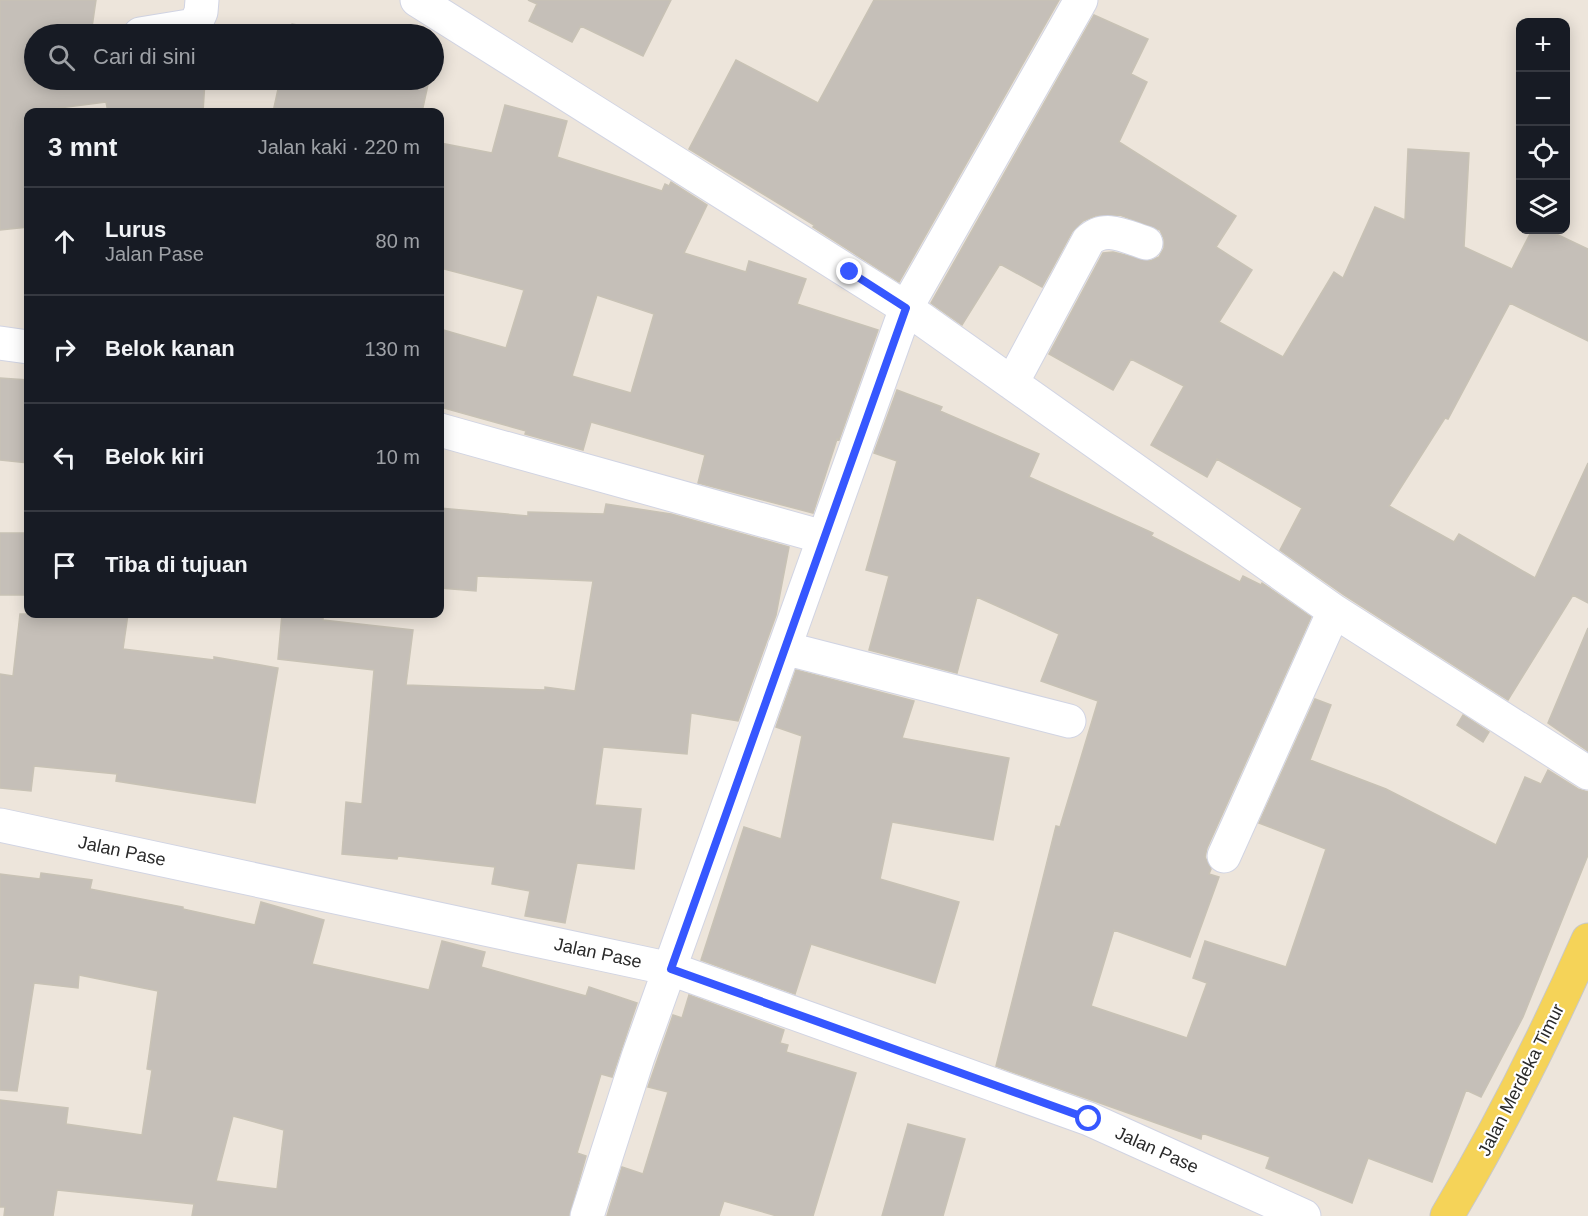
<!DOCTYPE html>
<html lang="id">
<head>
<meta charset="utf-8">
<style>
	body { margin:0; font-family:Helvetica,sans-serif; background:#20242c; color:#f1f3f6 }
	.controls { position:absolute; right:18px; top:18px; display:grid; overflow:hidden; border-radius:12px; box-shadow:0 3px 15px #0003 }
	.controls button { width:54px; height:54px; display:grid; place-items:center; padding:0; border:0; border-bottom:2px solid #363941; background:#171b24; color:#f1f3f6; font:30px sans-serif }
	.stop { position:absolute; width:18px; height:18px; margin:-14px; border:4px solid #3657ff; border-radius:50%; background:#fff }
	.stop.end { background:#3657ff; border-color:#fff; box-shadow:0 2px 6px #0008 }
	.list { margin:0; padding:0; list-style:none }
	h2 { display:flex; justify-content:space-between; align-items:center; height:78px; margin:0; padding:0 24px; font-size:26px }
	h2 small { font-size:20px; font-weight:400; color:#9ea1a6 }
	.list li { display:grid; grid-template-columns:39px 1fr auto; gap:18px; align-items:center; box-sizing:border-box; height:108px; padding:0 24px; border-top:2px solid #363941 }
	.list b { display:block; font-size:22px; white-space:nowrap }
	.list p { margin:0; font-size:20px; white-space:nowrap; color:#9ea1a6 }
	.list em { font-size:20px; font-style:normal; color:#9ea1a6 }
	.icon { flex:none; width:33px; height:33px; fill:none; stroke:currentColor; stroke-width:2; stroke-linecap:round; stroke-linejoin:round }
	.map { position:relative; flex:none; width:1588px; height:1216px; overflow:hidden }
	.search { position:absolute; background:#171b24; box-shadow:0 3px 15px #0003; left:24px; top:24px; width:420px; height:66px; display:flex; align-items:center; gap:15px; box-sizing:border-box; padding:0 21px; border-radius:33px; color:#9ea1a6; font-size:22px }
	.panel { position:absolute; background:#171b24; box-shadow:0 3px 15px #0003; left:24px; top:108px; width:420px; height:510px; border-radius:12px }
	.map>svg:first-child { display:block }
	.building { fill:#c5bfb8; stroke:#c8c2b5; stroke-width:1.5; fill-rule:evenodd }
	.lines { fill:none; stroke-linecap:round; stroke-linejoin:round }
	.minor-casing { stroke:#d1d4e3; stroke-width:35 }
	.major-casing { stroke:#c8c8c8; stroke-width:35 }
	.minor { stroke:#fff; stroke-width:33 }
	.major { stroke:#f5d358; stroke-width:33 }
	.route { stroke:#3657ff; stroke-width:8 }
	.labels { text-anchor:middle; stroke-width:4.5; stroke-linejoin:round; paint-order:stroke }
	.street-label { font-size:18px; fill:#2a2a2a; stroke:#fff }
</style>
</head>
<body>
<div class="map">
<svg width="1588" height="1216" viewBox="0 0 1588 1216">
	<rect width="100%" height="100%" fill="#ede5db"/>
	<path class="building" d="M0,0H96L91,34H34V80H205L203,112H108L106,102L28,112V227L0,230Z
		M528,0H671L643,56L581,26L572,42L529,21L537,4Z
		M874,0H1059L899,282L813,227L814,225L689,149L736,60L818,103Z
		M1094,15L1148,39L1131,74L1147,82L1119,142L1236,216L1216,247L1252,270L1219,322L1283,357L1334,272L1343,278L1375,207L1405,220L1408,149L1469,153L1464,247L1512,269L1532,230H1548L1588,249V341L1510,303L1448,419L1445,418L1389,506L1454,542L1459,534L1535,578L1588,463V603L1573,595L1508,700L1344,595L1280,550L1302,508L1217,459L1207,477L1151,445L1184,386L1131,359L1113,390L1049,354L1103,253L1113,252L1150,261L1159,257L1164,248V239L1160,230L1120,215L1095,216L1083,221L1072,232L1042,287L1000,264L962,325L931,303Z
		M292,24L346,34H290Z
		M280,80H429L422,112H273Z
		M505,105L567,121L557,157L662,191L665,184L669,186L671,182L707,205L684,253L746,272L749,261L806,279L797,304L878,330L839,440L837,439L813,513L698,483L705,455L591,422L583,450L525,434L526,431L440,407V329L506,348L524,290L440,268V143L492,153ZM597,295L654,314L631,393L572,376Z
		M0,378L28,380V463L0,460Z
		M897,390L942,407L940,411L1039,454L1029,477L1153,533L1151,536L1240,582L1243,576L1261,585L1262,583L1311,617L1207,848L1205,857L1211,869L1209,874L1219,877L1190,957L1114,930L1091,1006L1187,1038L1207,983L1193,978L1205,941L1286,967L1326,849L1259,823L1315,699L1331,705L1310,760L1386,789L1496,845L1525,777L1541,784L1548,770L1578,789L1588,792V855L1523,1017L1481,1097L1466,1090L1432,1182L1368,1158L1352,1203L1266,1168L1270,1157L1202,1133L1201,1139L996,1066L1056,826L1060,827L1098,701L1041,681L1059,634L977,597L957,673L869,650L889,576L866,570L897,461L874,453Z
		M606,504L671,514L789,547L776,615L738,721L691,713L687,754L603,747L595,805L641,809L634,869L577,863L565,923L525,916L530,891L492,884L495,867L398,856L397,859L342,854L346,802L362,804L374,670L278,659L282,614H323V620L413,630L406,685L545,690V687L575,691L593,581L477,576L476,591L440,588V508L528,516V512L604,514Z
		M0,533H28V595H0Z
		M20,614H128L123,649L214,660V657L278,668L255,803L116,781L117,774L34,766L31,791L0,788V674L13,676Z
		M1588,628V751L1548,723Z
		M796,670L914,701L902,738L1009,758L993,840L892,822L880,879L959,902L935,983L811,944L795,994L701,960L744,827L781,839L802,736L776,727Z
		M1463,715L1489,732L1483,742L1457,725Z
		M41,873L92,880L90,889L183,907V909L255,925L261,902L324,920L312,964L429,990L442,941L485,952L481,967L586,996L589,987L637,1003L612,1077L601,1074L577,1153L586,1156L569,1216H192L194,1204L57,1190L53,1216H4L5,1207H0V1100L68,1108L66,1124L142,1135L152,1070L147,1069L158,991L79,975L78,988L34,983L17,1091L0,1090V874L40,879ZM233,1116L284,1130L277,1189L216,1181Z
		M689,995L784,1030L780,1043L788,1045L786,1052L856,1073L813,1216H777L724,1201L719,1216H607L622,1167L643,1174L668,1092L648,1087L673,1015L682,1018Z
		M908,1124L965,1139L943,1216H882Z"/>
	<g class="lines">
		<defs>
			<path id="minor" d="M417,0L906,308L1334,611L1588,773
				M140,34L195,25L201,12L202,0
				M0,343L28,347
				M1012,383L1088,241C1105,224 1126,237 1146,243
				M440,430L823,537
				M784,648L1069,721
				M0,825L671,969L1089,1119L1304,1216
				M1224,856L1334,611
				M587,1216L638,1057L906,308L1081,0"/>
			<path id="major" d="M1447,1216C1500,1127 1546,1035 1588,940"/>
		</defs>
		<use href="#minor" class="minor-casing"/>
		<use href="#major" class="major-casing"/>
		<use href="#minor" class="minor"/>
		<use href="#major" class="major"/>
	</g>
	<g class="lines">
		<path class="route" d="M850,272L906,308L671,969L1089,1119"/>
	</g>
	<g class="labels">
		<g class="street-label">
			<text transform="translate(122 851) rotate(12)" y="6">Jalan Pase</text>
			<text transform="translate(598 953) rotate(12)" y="6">Jalan Pase</text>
			<text transform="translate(1521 1080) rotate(-63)" y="6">Jalan Merdeka Timur</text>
			<text transform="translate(1157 1150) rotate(24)" y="6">Jalan Pase</text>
		</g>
	</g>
</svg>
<div class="controls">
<button>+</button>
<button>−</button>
<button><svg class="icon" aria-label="locate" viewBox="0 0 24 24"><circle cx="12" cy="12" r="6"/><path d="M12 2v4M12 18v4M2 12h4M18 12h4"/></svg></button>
<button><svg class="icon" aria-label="layers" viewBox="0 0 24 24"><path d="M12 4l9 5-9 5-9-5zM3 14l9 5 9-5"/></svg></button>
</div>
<div class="stop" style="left:1089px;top:1119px"></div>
<div class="stop end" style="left:850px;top:272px"></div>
<div class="search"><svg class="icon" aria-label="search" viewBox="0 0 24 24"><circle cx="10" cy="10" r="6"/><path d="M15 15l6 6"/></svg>Cari di sini</div>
<section class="panel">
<h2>3 mnt<small>Jalan kaki · 220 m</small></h2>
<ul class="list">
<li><svg class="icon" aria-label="ahead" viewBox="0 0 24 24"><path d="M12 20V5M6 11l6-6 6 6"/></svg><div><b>Lurus</b><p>Jalan Pase</p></div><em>80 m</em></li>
<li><svg class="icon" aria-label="right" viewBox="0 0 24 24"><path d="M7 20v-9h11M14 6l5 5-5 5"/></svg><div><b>Belok kanan</b></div><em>130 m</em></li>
<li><svg class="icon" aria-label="left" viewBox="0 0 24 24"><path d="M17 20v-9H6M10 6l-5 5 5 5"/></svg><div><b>Belok kiri</b></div><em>10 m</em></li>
<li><svg class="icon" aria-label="arrive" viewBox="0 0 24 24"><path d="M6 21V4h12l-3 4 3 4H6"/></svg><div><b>Tiba di tujuan</b></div></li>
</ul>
</section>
</div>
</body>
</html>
